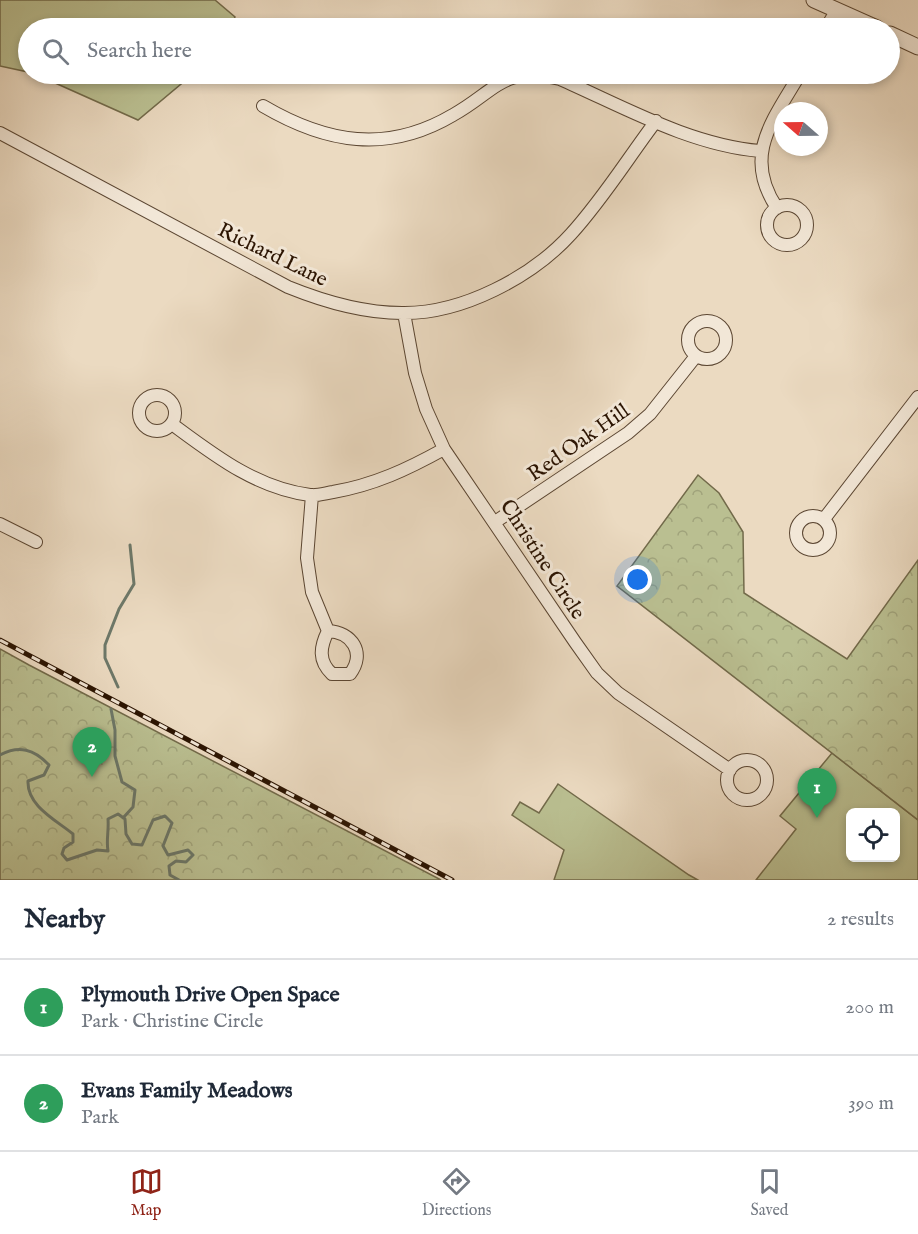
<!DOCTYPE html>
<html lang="en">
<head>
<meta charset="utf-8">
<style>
	body { margin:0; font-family:"IM FELL English",serif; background:#f6f6f7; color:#1f2937 }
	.controls { position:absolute; right:18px; bottom:18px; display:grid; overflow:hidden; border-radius:9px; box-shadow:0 3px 9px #0003 }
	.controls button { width:54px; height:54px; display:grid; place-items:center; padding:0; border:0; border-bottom:2px solid #e0e1e3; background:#fff; color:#1f2937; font:30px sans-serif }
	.compass { position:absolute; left:774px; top:102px; width:54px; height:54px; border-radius:50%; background:#fff; box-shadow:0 3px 9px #0003; rotate:290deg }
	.you { position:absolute; left:638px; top:580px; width:21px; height:21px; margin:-15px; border:4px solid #fff; border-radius:50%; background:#1a73e8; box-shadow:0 0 0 9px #1a73e833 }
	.badge { display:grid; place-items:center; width:39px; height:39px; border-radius:50%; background:#8f2418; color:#fff; font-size:20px; font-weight:700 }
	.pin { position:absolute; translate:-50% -50px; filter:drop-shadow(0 2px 3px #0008) }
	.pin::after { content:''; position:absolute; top:32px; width:21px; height:18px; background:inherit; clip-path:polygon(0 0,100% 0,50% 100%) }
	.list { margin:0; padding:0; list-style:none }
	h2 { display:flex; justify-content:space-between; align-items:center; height:78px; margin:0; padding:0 24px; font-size:26px }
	h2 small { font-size:20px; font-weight:400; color:#747a83 }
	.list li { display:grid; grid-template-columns:39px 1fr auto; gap:18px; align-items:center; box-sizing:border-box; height:96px; padding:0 24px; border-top:2px solid #e0e1e3 }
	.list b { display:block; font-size:22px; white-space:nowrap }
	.list p { margin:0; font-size:20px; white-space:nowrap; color:#747a83 }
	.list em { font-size:20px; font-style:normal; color:#747a83 }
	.icon { flex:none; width:33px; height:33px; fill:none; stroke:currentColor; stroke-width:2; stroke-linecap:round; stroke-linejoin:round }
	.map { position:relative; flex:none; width:918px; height:880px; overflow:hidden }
	.search { position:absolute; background:#fff; box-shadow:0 3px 9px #0003; left:18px; right:18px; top:18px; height:66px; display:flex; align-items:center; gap:15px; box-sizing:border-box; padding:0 21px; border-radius:33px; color:#747a83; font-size:22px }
	.sheet { height:270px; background:#fff }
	nav { display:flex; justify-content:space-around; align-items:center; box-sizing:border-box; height:84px; border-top:2px solid #e0e1e3; background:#fff; font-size:16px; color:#747a83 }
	nav a { display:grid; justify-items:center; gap:3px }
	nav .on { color:#8f2418 }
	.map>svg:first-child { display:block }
	.green { fill:#babf91; stroke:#726a4a; stroke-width:1.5; fill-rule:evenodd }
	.forest { fill:url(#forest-crowns); stroke:#726a4a; stroke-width:1.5 }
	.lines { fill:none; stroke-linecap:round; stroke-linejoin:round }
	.stream { stroke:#6d7869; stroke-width:3 }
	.minor-casing { stroke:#5b4632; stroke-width:14 }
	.tertiary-casing { stroke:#5b4632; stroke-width:17 }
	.minor { stroke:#f2e7d7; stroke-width:12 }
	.tertiary { stroke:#f2e7d7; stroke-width:15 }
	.rail-casing { stroke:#2b1402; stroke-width:5 }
	.rail { stroke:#f2e7d7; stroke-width:3; stroke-dasharray:9; stroke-linecap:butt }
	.labels { text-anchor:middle; stroke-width:6; stroke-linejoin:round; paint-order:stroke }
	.street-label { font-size:21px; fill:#2b1402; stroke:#f2e7d7 }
</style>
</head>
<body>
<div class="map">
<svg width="918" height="880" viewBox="0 0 918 880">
	<defs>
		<pattern id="forest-crowns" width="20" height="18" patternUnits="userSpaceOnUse" patternTransform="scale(1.5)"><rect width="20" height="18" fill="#babf91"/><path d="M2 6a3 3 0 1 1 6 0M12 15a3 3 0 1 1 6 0" fill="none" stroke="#a0a37b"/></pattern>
	</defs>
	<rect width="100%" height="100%" fill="#ebdac1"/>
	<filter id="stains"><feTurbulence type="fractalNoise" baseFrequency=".00333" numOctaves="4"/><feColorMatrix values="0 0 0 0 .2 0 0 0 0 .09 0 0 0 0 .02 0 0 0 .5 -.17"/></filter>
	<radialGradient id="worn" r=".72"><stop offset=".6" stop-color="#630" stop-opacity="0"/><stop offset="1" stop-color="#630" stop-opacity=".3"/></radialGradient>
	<path class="green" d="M0,0H215L235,17L230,28H28V72L0,66Z
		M35,74H193L138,120Z
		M832,753L918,820V880H756L796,829L780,816ZM850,812H896V858H850Z
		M558,784L689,875L698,880H554L564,850L512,815L520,802L539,813Z"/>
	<path class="forest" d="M698,475L719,493L743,532L744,593L847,659L918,560V820L617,586Z
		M0,649L29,665L441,880H0Z"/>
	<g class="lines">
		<path class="stream" d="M118,687L105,658V645L119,609L134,584L130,545
			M111,709L115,730V756L122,782L135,790L133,807L123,818
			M0,755C19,745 34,749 49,765L44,775L28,781C27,806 56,820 73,834V842L64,848L62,854L67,860L97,850L108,851C106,840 109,831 108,819L118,814L125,819L126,834L132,844L142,845L153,820L165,816L172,823L163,846L168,855L188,850L193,855L186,862L176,861L169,866L170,875L179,880"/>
		<defs>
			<path id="minor" d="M826,28L837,10
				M263,106C326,143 387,154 453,115C496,91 503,65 560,79C624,107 690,145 760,151
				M0,133L288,287C325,302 362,313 402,313C462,314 532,277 571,234C603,199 628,158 656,121
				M767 225a20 20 0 1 1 40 0a20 20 0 1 1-40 0Z
				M777,208C742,156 773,120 800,74
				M404,313L415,373L426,409L444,449L575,642L597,673L618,693L730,770
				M688 340a19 19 0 1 1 38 0a19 19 0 1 1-38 0Z
				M139 413a18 18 0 1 1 36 0a18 18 0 1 1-36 0Z
				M172,424C214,455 256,488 310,495C317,496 326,493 333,492C374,485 408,469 444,449
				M312,495L307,558L312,592L328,631C320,647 318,661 332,674H350C366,653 352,632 328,631
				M796 533a17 17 0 1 1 34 0a17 17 0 1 1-34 0Z
				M824,519L918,397
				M495,522L628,433L650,414L696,356
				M0,524L36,542
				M727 780a20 20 0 1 1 40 0a20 20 0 1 1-40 0Z"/>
			<path id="tertiary" d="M814,0L877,28
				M890,34L918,47"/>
		</defs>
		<use href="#minor" class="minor-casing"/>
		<use href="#tertiary" class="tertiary-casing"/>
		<use href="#minor" class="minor"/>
		<use href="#tertiary" class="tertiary"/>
		<defs>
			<path id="rail" d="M0,640L452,880"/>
		</defs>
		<use href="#rail" class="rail-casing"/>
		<use href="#rail" class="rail"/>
	</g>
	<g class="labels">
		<g class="street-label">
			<text transform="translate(273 254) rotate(26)" y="7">Richard Lane</text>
			<text transform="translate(578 442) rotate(-35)" y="7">Red Oak Hill</text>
			<text transform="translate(543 559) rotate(57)" y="7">Christine Circle</text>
		</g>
	</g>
	<rect width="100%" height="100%" filter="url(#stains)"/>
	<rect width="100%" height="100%" fill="url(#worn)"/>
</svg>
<div class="controls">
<button><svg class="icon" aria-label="locate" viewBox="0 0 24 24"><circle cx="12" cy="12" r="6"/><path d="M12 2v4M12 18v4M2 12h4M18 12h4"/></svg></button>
</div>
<svg class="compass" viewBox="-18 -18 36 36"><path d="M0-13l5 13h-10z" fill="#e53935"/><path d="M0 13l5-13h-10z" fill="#747a83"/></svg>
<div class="you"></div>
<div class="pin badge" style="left:817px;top:818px;background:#2e9e5b">1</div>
<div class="pin badge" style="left:92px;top:777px;background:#2e9e5b">2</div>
<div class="search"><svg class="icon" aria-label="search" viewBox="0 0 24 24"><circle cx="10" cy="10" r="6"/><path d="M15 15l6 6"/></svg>Search here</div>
</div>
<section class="sheet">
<h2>Nearby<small>2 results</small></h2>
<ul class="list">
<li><span class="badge" style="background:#2e9e5b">1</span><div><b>Plymouth Drive Open Space</b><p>Park · Christine Circle</p></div><em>200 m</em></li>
<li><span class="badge" style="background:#2e9e5b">2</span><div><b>Evans Family Meadows</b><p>Park</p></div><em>390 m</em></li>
</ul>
</section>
<nav>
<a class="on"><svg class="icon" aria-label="map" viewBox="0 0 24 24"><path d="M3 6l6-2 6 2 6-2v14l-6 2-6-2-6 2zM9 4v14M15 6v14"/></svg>Map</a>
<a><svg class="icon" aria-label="directions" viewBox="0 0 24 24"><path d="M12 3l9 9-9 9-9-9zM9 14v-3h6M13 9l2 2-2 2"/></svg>Directions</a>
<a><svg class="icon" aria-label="saved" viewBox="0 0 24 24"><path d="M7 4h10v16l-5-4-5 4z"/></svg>Saved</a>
</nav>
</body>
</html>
